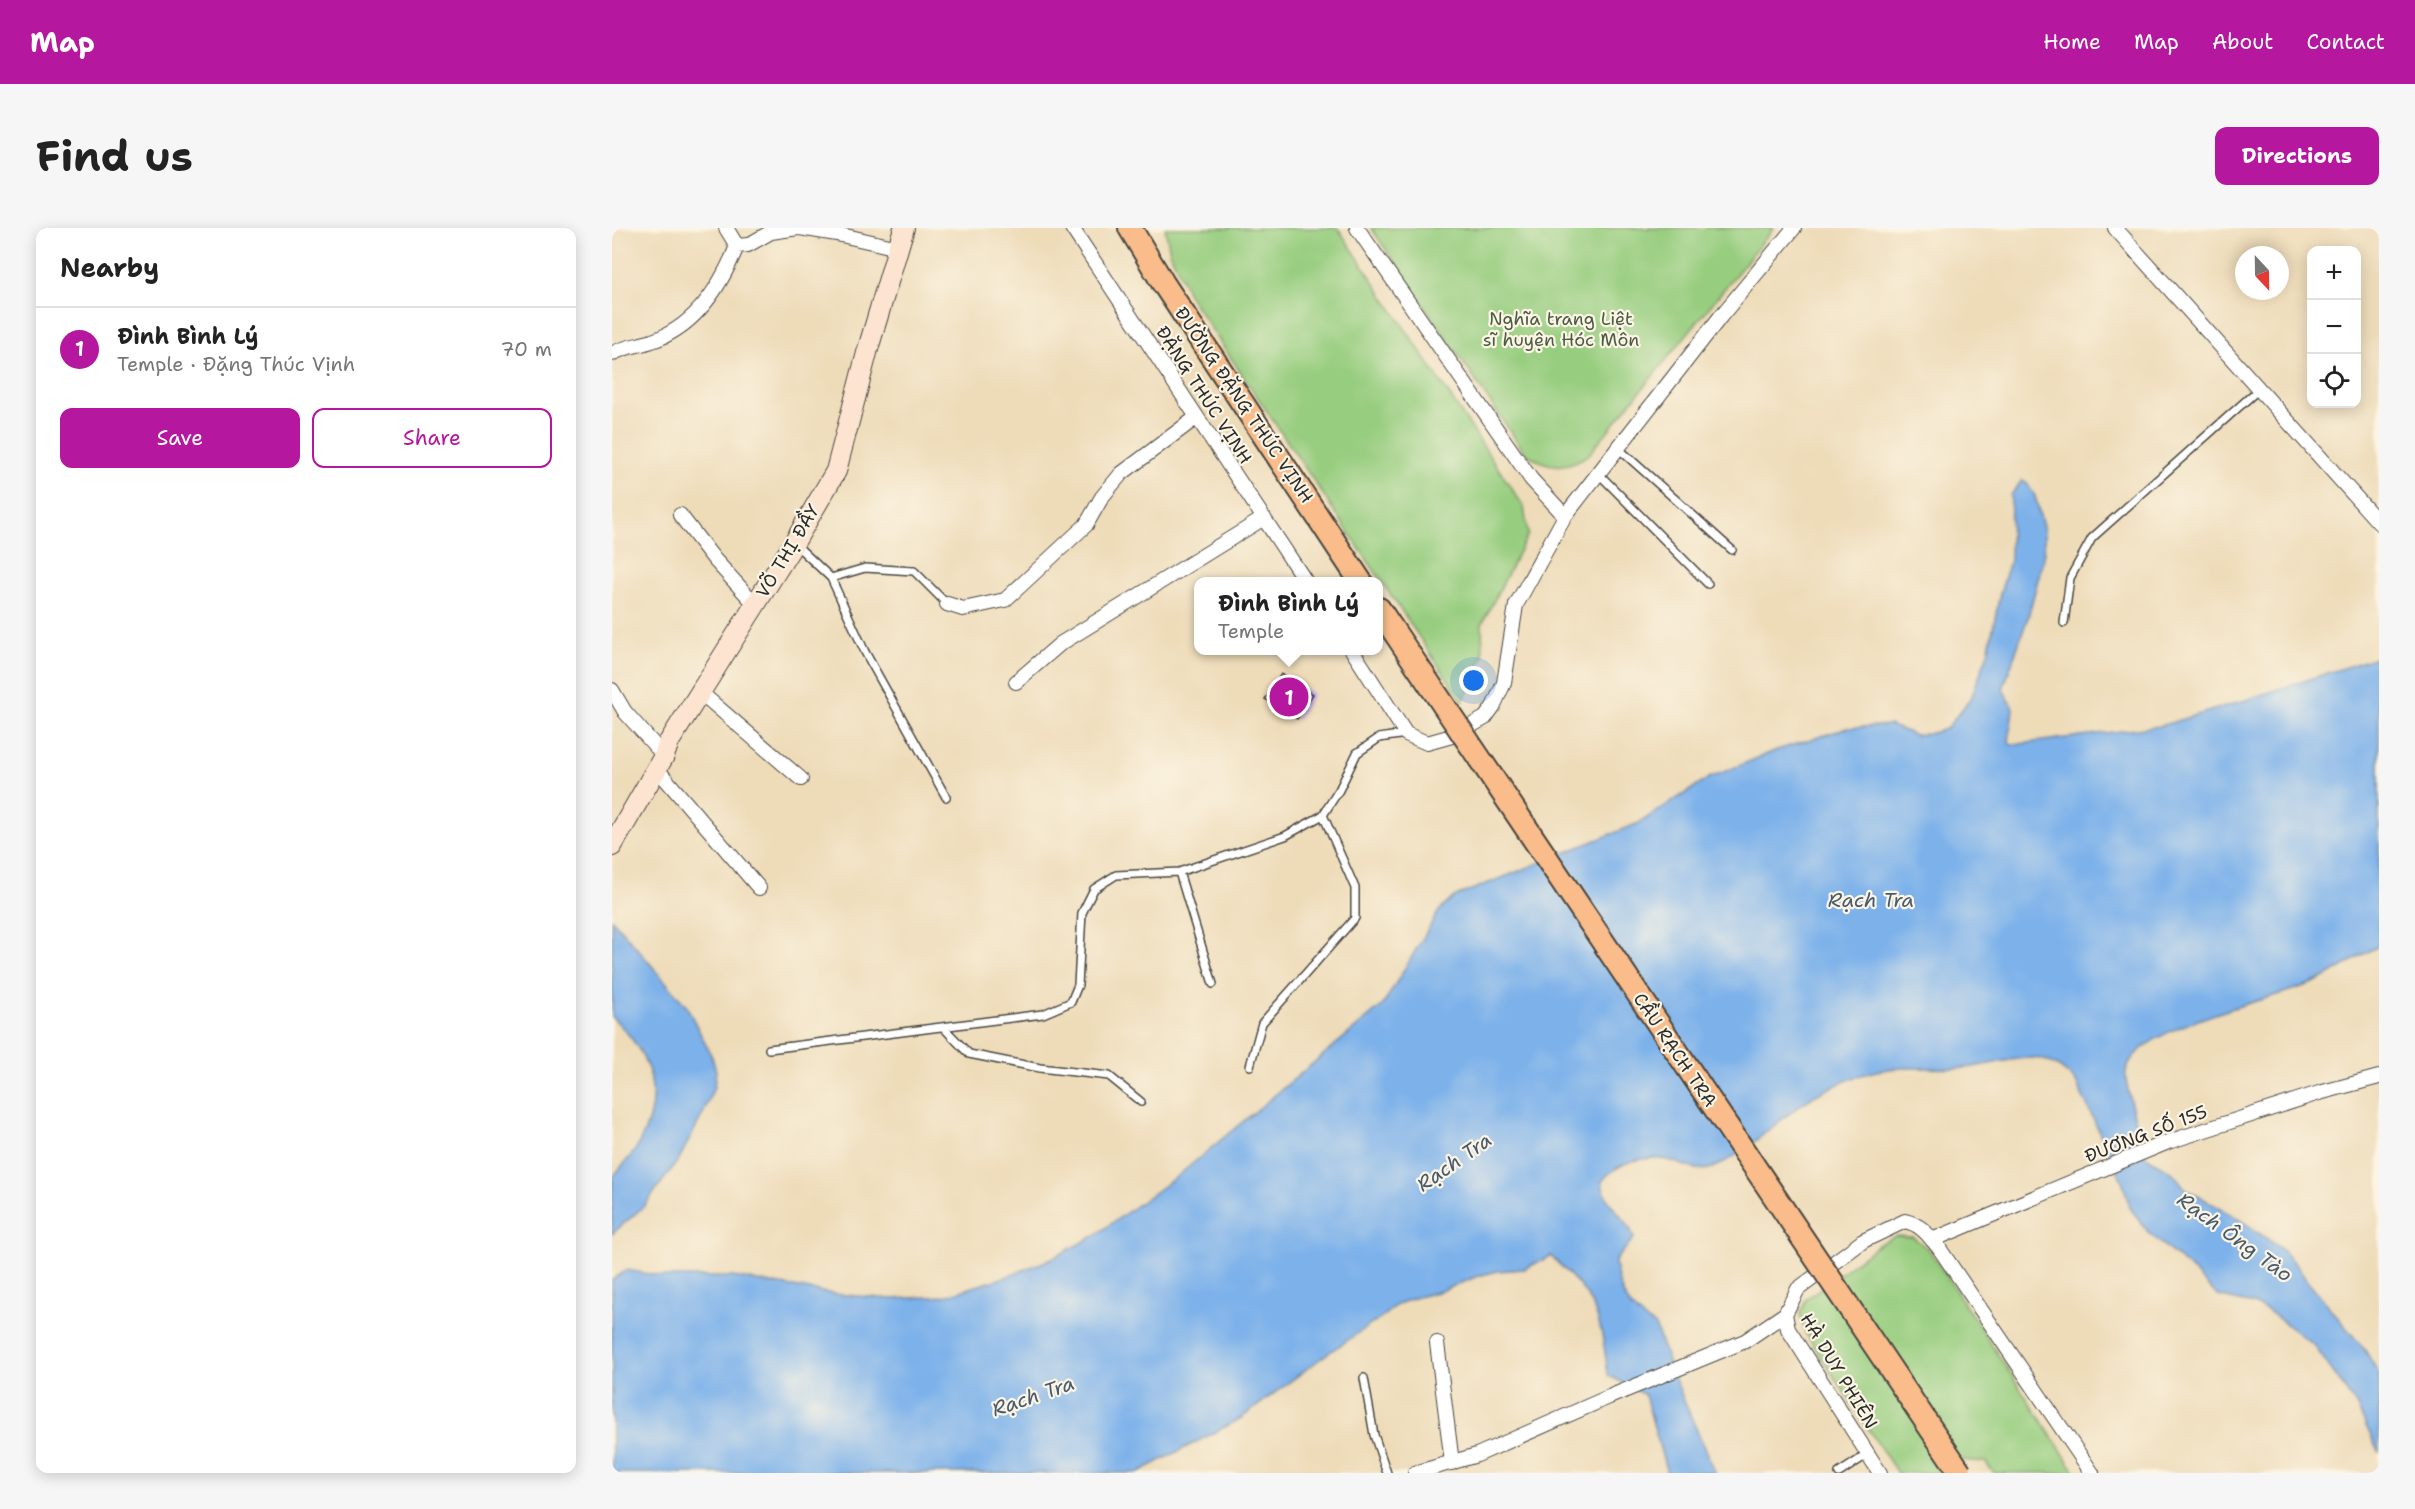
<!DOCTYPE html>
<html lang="en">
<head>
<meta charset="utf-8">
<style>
	body { margin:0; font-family:"Shantell Sans",sans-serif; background:#f6f6f6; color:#222 }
	.controls { position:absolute; right:18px; top:18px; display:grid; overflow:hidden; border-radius:12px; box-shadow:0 3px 15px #0003 }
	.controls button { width:54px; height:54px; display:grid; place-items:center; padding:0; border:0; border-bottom:2px solid #e0e0e0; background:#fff; color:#222; font:30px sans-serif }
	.compass { position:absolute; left:1623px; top:18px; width:54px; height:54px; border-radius:50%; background:#fff; box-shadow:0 3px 15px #0003; rotate:158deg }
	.you { position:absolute; left:862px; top:453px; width:21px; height:21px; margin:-15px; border:4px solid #fff; border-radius:50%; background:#1a73e8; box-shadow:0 0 0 9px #1a73e833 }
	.badge { display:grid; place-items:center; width:39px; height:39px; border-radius:50%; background:#b5179e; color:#fff; font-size:20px; font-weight:700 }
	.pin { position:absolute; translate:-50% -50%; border:3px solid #fff; box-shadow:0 2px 6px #0006 }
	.popup { position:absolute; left:582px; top:349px; width:189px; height:78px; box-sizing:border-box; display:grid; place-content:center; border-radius:12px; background:#fff; filter:drop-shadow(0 2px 4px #0005); font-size:20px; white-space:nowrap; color:#767676 }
	.popup b { font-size:22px; color:#222 }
	.popup::after { content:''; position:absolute; left:50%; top:100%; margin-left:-12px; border:12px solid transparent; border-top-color:#fff }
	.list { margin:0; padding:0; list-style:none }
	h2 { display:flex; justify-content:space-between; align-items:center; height:78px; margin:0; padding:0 24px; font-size:26px }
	h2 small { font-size:20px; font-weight:400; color:#767676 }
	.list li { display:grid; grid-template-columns:39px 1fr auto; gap:18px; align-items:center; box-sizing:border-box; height:84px; padding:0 24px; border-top:2px solid #e0e0e0 }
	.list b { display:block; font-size:22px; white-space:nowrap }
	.list p { margin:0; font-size:20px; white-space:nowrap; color:#767676 }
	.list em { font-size:20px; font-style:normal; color:#767676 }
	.actions { display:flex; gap:12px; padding:18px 24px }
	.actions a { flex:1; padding:14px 0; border:2px solid #b5179e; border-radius:12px; text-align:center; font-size:21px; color:#b5179e }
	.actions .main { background:#b5179e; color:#fff }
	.icon { flex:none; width:33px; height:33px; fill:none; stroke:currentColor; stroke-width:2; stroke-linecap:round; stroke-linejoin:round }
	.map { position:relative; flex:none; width:1767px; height:1245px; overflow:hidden; border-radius:12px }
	header { display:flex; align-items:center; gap:36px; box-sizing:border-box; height:84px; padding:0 30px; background:#b5179e; color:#fff }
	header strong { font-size:28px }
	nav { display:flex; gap:33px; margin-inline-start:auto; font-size:21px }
	.intro { display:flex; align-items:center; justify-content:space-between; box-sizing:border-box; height:144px; padding:0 36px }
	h1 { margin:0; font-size:42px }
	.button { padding:15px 27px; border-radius:12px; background:#b5179e; color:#fff; font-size:21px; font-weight:700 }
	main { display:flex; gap:36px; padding:0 36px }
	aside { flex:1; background:#fff; border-radius:12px; box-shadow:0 3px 15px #0003 }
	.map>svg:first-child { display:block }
	.green { fill:#97cd7f; stroke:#617c55; stroke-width:1.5 }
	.water { fill:#7cb1ea; stroke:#546e8a; stroke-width:1.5 }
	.building { fill:#c3aaf2 }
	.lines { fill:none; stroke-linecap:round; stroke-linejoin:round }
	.lane-casing { stroke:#484640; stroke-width:10 }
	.street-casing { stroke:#484640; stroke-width:16 }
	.secondary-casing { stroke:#484640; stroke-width:22 }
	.primary-casing { stroke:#484640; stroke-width:26 }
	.lane { stroke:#fff; stroke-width:7 }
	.street { stroke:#fff; stroke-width:14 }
	.secondary { stroke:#fde4d0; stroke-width:20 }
	.primary { stroke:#f9bc8a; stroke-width:22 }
	.primary-bridge-casing { stroke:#484640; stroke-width:26; stroke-linecap:butt }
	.primary-bridge { stroke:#f9bc8a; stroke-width:22 }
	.labels { text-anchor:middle; stroke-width:4.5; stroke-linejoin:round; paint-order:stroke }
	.park-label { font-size:18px; fill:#4b5c44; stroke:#fcf5e5 }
	.street-label { font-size:18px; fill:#2b2b2b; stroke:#fcf5e5 }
	.water-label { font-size:20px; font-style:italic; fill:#475a6e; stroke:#fcf5e5 }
</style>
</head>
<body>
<header>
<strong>Map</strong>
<nav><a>Home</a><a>Map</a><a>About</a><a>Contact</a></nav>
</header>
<div class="intro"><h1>Find us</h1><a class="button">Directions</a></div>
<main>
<aside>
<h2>Nearby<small></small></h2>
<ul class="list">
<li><span class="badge">1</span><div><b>Đình Bình Lý</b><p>Temple · Đặng Thúc Vịnh</p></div><em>70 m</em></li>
</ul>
<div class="actions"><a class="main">Save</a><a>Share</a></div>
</aside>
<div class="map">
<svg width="1767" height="1245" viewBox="0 0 1767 1245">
	<rect width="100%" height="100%" fill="#fcf5e5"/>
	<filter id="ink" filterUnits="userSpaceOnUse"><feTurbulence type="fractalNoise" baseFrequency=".0167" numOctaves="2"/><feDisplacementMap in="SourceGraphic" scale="12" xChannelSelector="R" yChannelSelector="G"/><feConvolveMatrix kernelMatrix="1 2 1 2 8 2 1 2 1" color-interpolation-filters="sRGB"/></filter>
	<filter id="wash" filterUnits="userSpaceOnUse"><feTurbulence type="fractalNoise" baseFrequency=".008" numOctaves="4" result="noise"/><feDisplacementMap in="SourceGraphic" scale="24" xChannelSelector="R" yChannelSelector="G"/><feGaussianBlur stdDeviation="1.35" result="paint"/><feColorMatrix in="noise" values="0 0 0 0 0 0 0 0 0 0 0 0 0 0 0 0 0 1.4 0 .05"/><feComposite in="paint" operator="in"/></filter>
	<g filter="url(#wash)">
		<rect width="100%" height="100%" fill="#eedcb9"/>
		<path class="green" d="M553,0H726L912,279L916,306L870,396L871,428L851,474L577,68L558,24Z
			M759,0H1162L977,226C954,243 936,240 913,225Z
			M1283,1008L1301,1009L1317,1022L1464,1245H1382L1373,1234L1350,1232L1338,1245H1285L1194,1106L1188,1086L1194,1071L1269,1015Z"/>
		<path class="water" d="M1410,252L1414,254L1423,268L1432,303V329L1416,389L1391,461L1401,480L1397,514L1399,517L1548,498L1628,474L1767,428V718C1745,728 1726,744 1703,754C1663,772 1522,797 1514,844C1511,857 1530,913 1534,928L1561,945L1573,960L1630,993L1668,1020L1684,1037L1695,1053L1753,1122L1767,1146V1225L1744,1177L1702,1117L1655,1082L1641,1076L1606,1068L1581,1043L1536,1004L1518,980L1511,955L1464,854C1453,842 1439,831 1422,830C1401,829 1375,838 1354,840C1328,842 1302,838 1277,841C1252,843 1225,856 1204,867C1167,888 1139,924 1100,940C1087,945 1072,937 1060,933C1034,926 1007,933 990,953C993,981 1013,984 1022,1010L1003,1033C1006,1063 1016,1084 1043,1097L1059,1142L1103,1245H1055L1033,1167L996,1147C993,1125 991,1103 983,1083C975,1061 954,1044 939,1028L912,1041L886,1043L866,1048L829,1063L798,1071L781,1079L773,1087L712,1128L628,1191L525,1245H0V1052L15,1042L54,1049H121L223,1066L280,1071L332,1068L394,1049L439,1031L482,1008L568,946L771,777L827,683L842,669L1027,595L1097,550L1165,522L1235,500L1277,497L1303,507L1316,506L1334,501L1359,470L1376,425L1388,366L1398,332L1399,267Z
			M0,691L75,779L100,829L104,843L102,859L91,886L67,931L33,977L0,1006C0,995 0,957 1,950C6,940 20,929 26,917C54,867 39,826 0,789Z"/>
		<g id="blocks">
			<path class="building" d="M669,446L701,466L685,491L653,471Z"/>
		</g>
	</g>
	<g filter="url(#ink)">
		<use href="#blocks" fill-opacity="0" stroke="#484640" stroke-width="1.5"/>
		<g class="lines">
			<defs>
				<path id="lane" d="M1006,220L1120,322
					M986,245L1096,356
					M184,317L219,350L253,340L302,343L335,376
					M219,350L253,424L334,569
					M1452,395L1458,350L1480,310L1647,161
					M567,644L601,756
					M332,800L357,826L428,840L497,848L529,874
					M157,821L431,786L459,774L466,757L470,685L482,661L504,647L567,644L673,608L711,587L727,562L745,525L767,510L794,506
					M638,838L650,795L743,690V660L711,587
					M752,1150L762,1207L775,1245
					M1227,1245L1256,1226"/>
				<path id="street" d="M114,0L125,18L136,17L159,4L186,0
					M188,0L225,6L286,20
					M460,0L694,354
					M1503,0L1767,295
					M0,126C13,118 26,118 40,113C83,99 109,58 125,18
					M68,287L102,331L144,377
					M953,288L1109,88L1182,0
					M335,376L351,381L393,372L474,297L490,269L509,246L585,189
					M740,422L794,506L815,515L840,508L873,490L881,479L892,455L904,377L953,288L919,251L745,0
					M404,454L448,416L652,290
					M0,462L13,484L52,528
					M88,464L189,551
					M45,541L147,660
					M1320,1012L1556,914L1707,865L1767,849
					M825,1115L840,1235
					M803,1245L865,1227L997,1169L1133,1113L1173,1086
					M1268,1245L1176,1101L1173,1086L1186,1061L1251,1013L1293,993C1310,997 1316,1007 1327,1020L1480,1245"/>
				<path id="secondary" d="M0,618L52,528L57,514L182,315L224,243L256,121L292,0"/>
				<path id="primary" d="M518,0L551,55L749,354
					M767,381L779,399"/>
			</defs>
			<use href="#lane" class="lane-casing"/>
			<use href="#street" class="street-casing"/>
			<use href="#secondary" class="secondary-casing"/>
			<use href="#primary" class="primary-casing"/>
			<use href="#lane" class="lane"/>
			<use href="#street" class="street"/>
			<use href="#secondary" class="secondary"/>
			<use href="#primary" class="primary"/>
			<defs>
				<path id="primary-bridge" d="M779,399L1348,1244"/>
			</defs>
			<use href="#primary-bridge" class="primary-bridge-casing"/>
			<use href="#primary-bridge" class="primary-bridge"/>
		</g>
	</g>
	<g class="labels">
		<g class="park-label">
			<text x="949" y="97">Nghĩa trang Liệt<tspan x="949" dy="21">sĩ huyện Hóc Môn</tspan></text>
		</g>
		<g class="street-label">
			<text transform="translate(592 167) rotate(57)" y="6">ĐẶNG THÚC VỊNH</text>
			<text transform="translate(632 177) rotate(56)" y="6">ĐƯỜNG ĐẶNG THÚC VỊNH</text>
			<text transform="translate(176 323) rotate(-59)" y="6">VÕ THỊ ĐẦY</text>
			<text transform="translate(1063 822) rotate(56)" y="6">CẦU RẠCH TRA</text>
			<text transform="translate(1534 906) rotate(-21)" y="6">ĐƯƠNG SỐ 155</text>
			<text transform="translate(1227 1143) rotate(59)" y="6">HÀ DUY PHIÊN</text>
		</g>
		<g class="water-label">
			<text x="1259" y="679">Rạch Tra</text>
			<text transform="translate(842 934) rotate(-35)" y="7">Rạch Tra</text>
			<text transform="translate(1623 1009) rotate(36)" y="7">Rạch Ông Tào</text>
			<text transform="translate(421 1168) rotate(-19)" y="7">Rạch Tra</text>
		</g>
	</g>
</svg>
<div class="controls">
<button>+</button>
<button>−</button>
<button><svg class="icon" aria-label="locate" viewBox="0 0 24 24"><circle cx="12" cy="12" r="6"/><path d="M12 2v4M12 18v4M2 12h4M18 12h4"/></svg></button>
</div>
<svg class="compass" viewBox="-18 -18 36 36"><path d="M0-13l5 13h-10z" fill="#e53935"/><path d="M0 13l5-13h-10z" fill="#767676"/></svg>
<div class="you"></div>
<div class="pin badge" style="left:677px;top:469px">1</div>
<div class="popup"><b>Đình Bình Lý</b>Temple</div>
</div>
</main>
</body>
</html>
